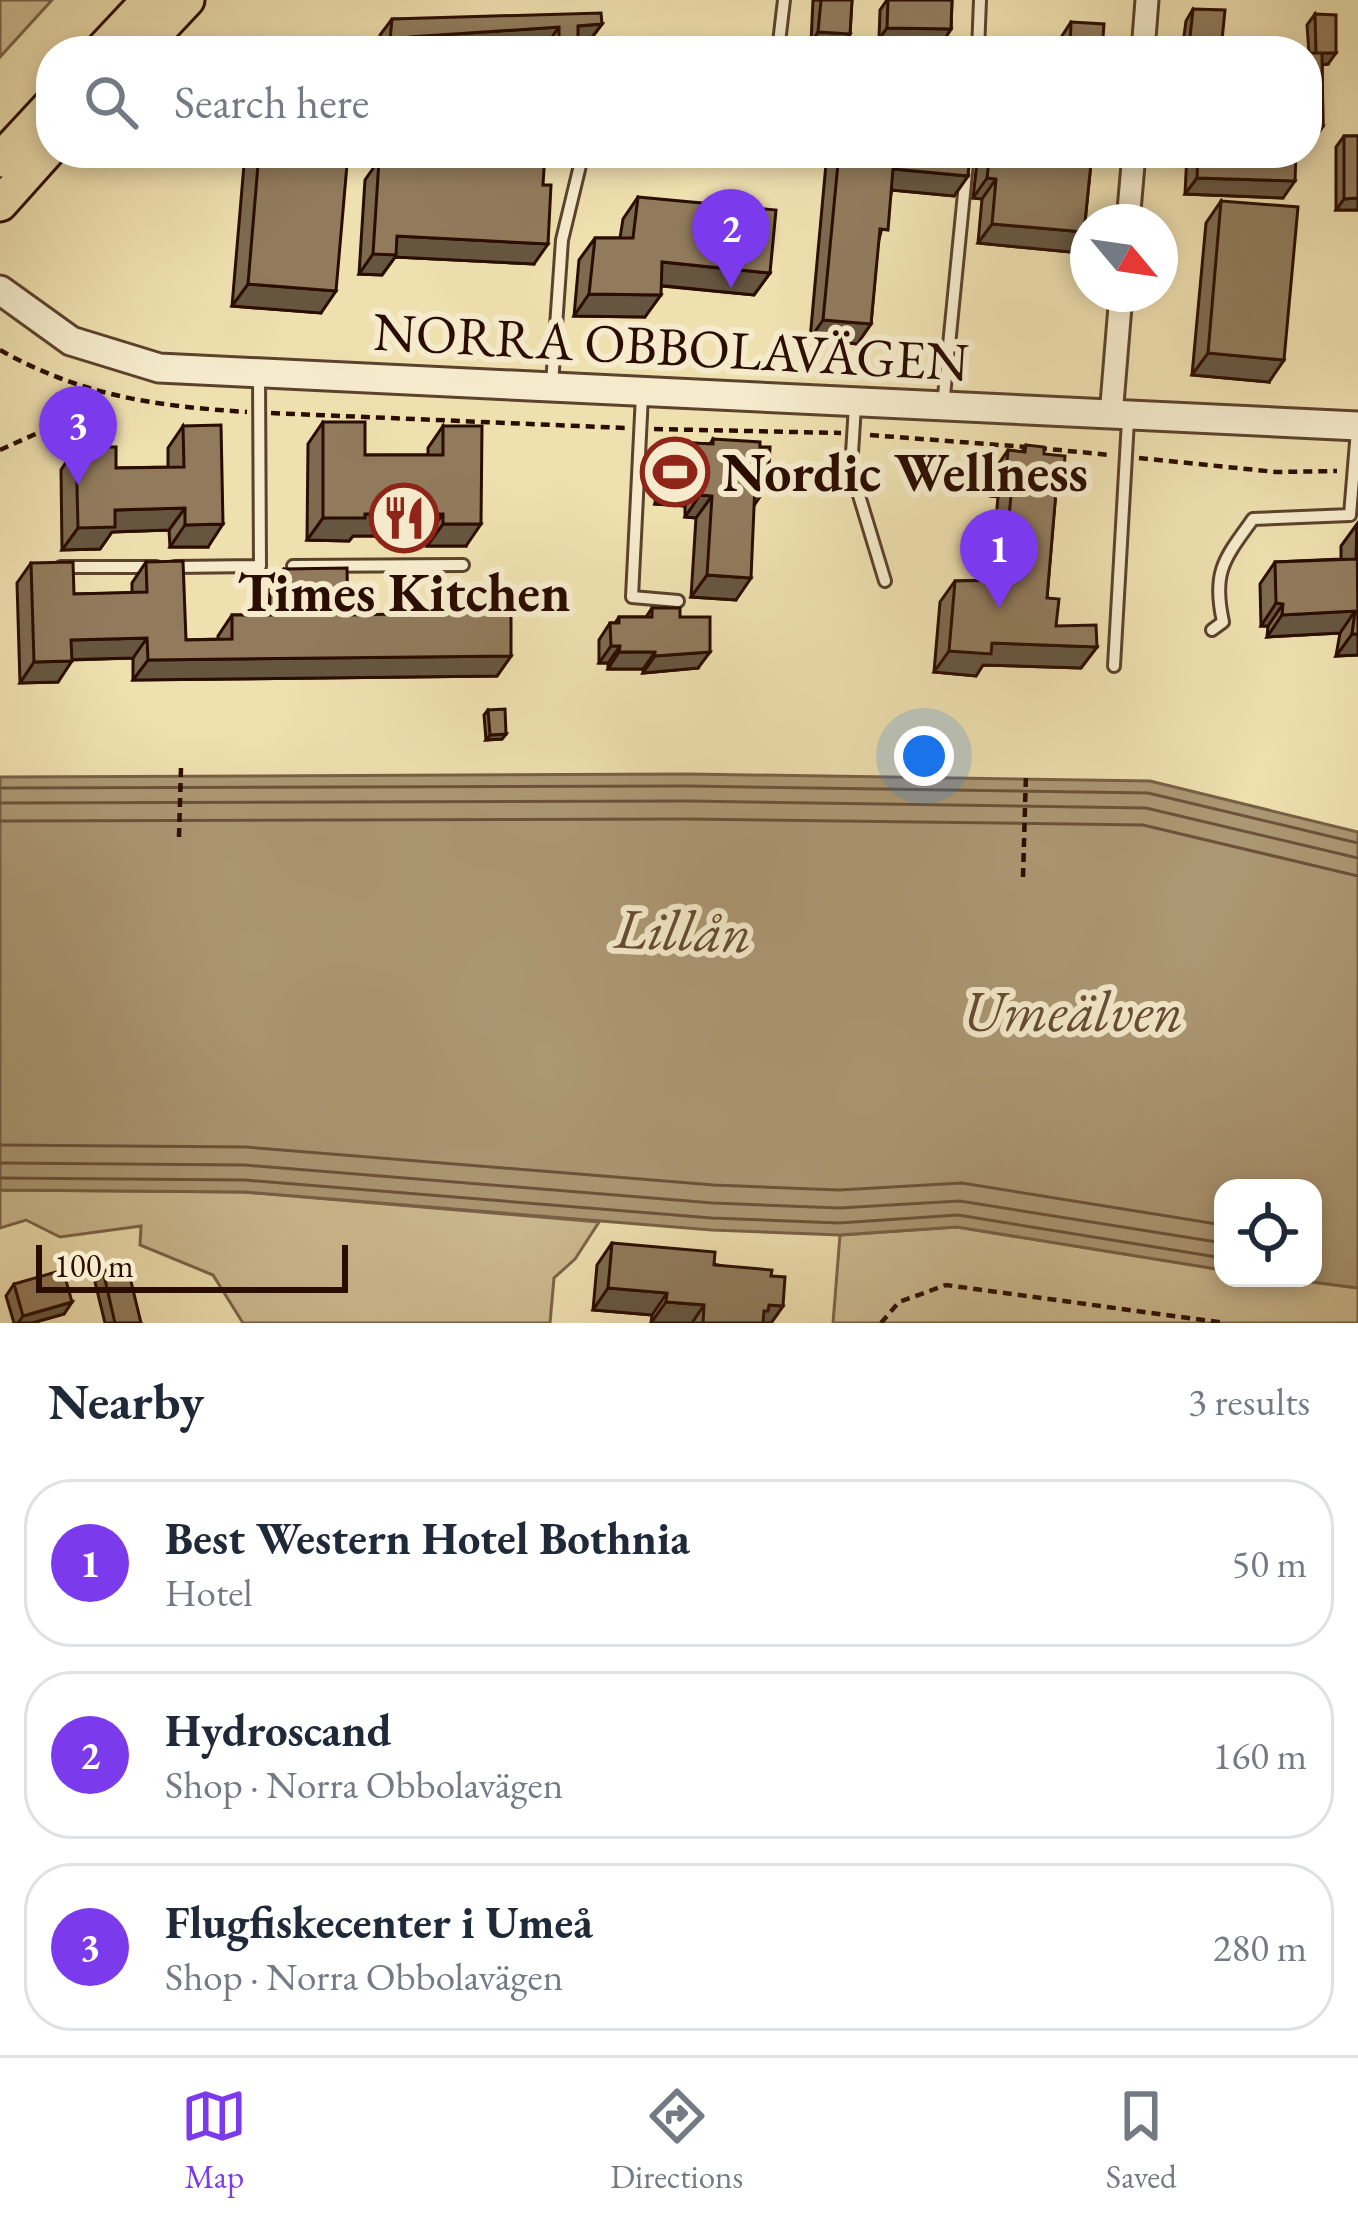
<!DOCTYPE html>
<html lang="en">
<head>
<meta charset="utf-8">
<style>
	body { margin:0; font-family:"EB Garamond",serif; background:#f2f2f3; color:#1f2937 }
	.controls { position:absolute; right:36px; bottom:36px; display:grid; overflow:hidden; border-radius:24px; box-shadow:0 6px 18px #0003 }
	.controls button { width:108px; height:108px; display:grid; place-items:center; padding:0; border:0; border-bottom:3px solid #e0e1e3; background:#fff; color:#1f2937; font:60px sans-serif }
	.compass { position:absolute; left:1070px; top:204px; width:108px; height:108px; border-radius:50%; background:#fff; box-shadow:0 6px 18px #0003; rotate:119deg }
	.scale { position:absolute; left:36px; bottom:30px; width:312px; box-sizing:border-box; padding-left:12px; border:6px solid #2b0d00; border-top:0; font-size:33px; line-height:42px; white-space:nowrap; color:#2b0d00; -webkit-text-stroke:9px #f5ebcc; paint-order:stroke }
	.you { position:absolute; left:924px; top:756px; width:42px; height:42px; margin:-30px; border:9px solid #fff; border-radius:50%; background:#1a73e8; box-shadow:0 0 0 18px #1a73e833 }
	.badge { display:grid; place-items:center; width:78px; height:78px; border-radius:50%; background:#7c3aed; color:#fff; font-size:39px; font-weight:700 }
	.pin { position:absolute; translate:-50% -99px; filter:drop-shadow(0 3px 6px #0008) }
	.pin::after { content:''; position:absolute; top:63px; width:42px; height:36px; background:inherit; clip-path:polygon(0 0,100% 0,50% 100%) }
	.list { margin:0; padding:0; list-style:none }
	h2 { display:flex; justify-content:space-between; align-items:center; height:156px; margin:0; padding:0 48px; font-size:51px }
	h2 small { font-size:39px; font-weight:400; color:#747a83 }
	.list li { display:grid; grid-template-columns:78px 1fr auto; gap:36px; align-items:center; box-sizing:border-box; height:168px; margin:0 24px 24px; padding:0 24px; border:3px solid #e0e1e3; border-radius:48px }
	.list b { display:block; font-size:45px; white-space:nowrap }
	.list p { margin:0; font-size:39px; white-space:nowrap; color:#747a83 }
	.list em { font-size:39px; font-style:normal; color:#747a83 }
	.icon { flex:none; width:66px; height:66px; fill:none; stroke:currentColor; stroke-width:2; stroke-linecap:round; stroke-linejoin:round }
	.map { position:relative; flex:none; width:1358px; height:1323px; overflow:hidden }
	.search { position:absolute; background:#fff; box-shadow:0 6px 18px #0003; left:36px; right:36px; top:36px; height:132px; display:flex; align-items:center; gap:30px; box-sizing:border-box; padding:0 42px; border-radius:48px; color:#747a83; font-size:45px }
	.sheet { height:732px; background:#fff }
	nav { display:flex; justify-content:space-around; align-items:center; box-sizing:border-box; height:168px; border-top:3px solid #e0e1e3; background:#fff; font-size:33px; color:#747a83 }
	nav a { display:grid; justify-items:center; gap:6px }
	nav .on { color:#7c3aed }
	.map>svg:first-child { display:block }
	.green { fill:#cebc92; stroke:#7c6449; stroke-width:3 }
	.water { fill:#ac9874; stroke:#786046; stroke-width:3 }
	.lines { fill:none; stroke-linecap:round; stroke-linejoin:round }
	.shore { stroke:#6c523a; stroke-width:3 }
	.service-casing { stroke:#5c422c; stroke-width:16 }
	.minor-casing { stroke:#5c422c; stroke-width:27 }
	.tertiary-casing { stroke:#5c422c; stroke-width:33 }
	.trunk-casing { stroke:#2b0d00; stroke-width:39 }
	.path { stroke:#2b0d00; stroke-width:4.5; stroke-dasharray:9 6; stroke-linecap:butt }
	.service { stroke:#f5ebcc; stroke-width:10 }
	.minor { stroke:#f5ebcc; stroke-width:21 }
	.tertiary { stroke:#f5ebcc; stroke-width:27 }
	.trunk { stroke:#efe0b0; stroke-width:33 }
	.wall { fill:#7d6a4f; stroke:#2b0d00; stroke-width:3 }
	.shaded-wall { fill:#665640; stroke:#2b0d00; stroke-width:3 }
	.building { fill:#917b5c; stroke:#2b0d00; stroke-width:3 }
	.labels { text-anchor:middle; stroke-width:12; stroke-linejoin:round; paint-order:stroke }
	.street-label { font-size:54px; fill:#2b0d00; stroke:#f5ebcc }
	.poi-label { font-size:54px; font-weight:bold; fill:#2b0d00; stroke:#f5ebcc; text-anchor:start }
	.water-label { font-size:57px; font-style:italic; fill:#654c34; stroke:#f5ebcc }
</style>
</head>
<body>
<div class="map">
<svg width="1358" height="1323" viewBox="0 0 1358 1323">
	<rect width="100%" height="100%" fill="#efe0b0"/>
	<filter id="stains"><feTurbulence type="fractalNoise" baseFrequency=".00167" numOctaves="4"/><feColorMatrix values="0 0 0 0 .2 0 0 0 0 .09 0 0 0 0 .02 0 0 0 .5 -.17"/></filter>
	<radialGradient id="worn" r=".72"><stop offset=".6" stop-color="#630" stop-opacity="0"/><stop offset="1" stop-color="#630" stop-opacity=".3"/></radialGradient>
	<path class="green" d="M0,0H52L0,57Z
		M0,1190L244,1192L599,1222L575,1259L554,1278L550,1323H243L213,1275L140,1245L141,1226L60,1237L26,1220L0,1228Z
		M957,1227L1223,1270V1278H1282L1358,1288V1323H833L840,1235Z"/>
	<path class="water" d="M688,774L1150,781L1358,832V1288L1282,1278H1313V1188H1223V1270L957,1227L840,1235L712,1230L244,1192L0,1190V777Z"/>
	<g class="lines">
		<path class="shore" d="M0,788L688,786L1148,793L1358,843
			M0,803L688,801L1146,808L1358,858
			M0,821L688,819L1143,825L1358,876
			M0,1145L246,1147L714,1185L839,1190L962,1183L1223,1225
			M0,1163L245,1165L713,1203L839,1208L960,1201L1223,1243
			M0,1178L245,1180L712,1218L839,1223L958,1215L1223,1258"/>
		<defs>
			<path id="service" d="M778,51L784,0
				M978,51L980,0
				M552,384L562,240L583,153
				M642,395L632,597L678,601
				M855,406L851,469L885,581
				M943,406L968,153
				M293,566L463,565
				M61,567H156
				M175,567L260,566L259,376
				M1212,630L1223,622C1212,572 1224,559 1253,519L1350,515L1357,430
				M1114,666L1128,420"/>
			<path id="minor" d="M1143,51L1147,0
				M1128,222L1134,153
				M1111,416L1121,294"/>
			<path id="tertiary" d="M0,290L71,341L159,368L1358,426"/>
			<path id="trunk" d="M101,51L149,0
				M139,51L187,0
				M0,160L51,105
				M0,204L51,147"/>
		</defs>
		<use href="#service" class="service-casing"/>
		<use href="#minor" class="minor-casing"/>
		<use href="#tertiary" class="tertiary-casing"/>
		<use href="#trunk" class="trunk-casing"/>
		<path class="path" d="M0,350C82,396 155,406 247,412
			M271,413L625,428
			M654,429L841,433
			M870,435L1026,447
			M1038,448L1110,455
			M0,450L42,431L81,388
			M1139,458L1276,472L1337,471
			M179,837L181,768
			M1023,877L1026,773
			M881,1323L899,1302L946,1285L1225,1323"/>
		<use href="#service" class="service"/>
		<use href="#minor" class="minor"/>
		<use href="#tertiary" class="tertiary"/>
		<use href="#trunk" class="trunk"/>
	</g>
	<path class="wall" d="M813,0H852L850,34L842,45L811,43Z
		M887,0H952L951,29L944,40L879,39L880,10Z
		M1193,9L1220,51H1182L1186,21Z
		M1315,14L1328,64L1322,65L1323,126L1315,138L1307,25Z
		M392,19L602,24L590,40L578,41V51H548V43L426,51H379L380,35Z
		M1071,22L1102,51H1057L1058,42Z
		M1344,136H1358V210H1336V147Z
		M245,153H348L321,313L232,306Z
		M389,153H545L534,264L395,257L382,275L359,274L365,180L379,160H389Z
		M827,153H970L968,176L954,196L892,190L878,243L871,324L857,344L810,339Z
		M978,153H1092L1084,232L1070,252L978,243L982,199L973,198Z
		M1187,153H1296L1283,198L1185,194Z
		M638,197L770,273L754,295L661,286L645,317L574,316L579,260L595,238H620L623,219Z
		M1221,201L1269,382L1192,375L1206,223Z
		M323,422L365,455H428V448L443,426L466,546H427V536H353L349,541L307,540L308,444Z
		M183,426L208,547H170L169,530L112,532L100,549L62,550L61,470L76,447L116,468L168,467V448Z
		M713,439L754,505L736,600L691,597L696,518L685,517V506L655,504L657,464L673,442L710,444Z
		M1026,445L1044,454L1056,489L1047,598L1056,626L1097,647L1081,668L983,665L976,676L934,672L940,602L955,581L990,580L992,554L989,553L990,537L995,530L998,497L991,496L993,472L1008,450L1022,452Z
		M1357,524L1358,655L1336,656L1340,633L1267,637L1268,626H1261L1260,584L1275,562L1341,559V546Z
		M146,562L186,640L218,639V636L232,615H269L270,589L284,569L348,615L511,656L497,676L133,680V658L72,660L58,682L20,683L17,583L31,563L74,594L132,593V583Z
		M652,608L680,617L698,668L643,673V669H608V663H599V640L610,623H615L619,617H646Z
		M488,710L506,734L502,739L486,740L484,715Z
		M612,1243L771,1276L783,1306L771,1323H651L652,1315L593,1310L597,1265Z
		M103,1271L141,1323H105L95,1282Z
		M14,1284L72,1302L64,1314L32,1323H14L6,1296Z"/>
	<path class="shaded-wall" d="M602,24L590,40L567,42L578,26Z
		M559,27L548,43L400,51L410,37Z
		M887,28L951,29L944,40L879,39Z
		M818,32L850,34L842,45L811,43Z
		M1189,47L1221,50L1187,51Z
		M1316,53H1336L1328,64L1308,65Z
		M1307,126H1323L1315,138H1307Z
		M893,169L968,176L954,196L880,189Z
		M987,178L996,179L982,199L973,198Z
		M1197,178L1295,181L1283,198L1185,194Z
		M1358,198V210H1336L1344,199Z
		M992,224L1084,232L1070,252L978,243Z
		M397,236L548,244L534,264L395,257L382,275L359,274L373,254Z
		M662,262L770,273L754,295L646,284Z
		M248,284L336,291L321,313L232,306Z
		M589,294L661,295L645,317L574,316Z
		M823,320L871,324L857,344L810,339Z
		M1208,353L1284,360L1269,382L1192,375Z
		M1006,474L1013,475L998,497L991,496Z
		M670,482L701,484L685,506L655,504Z
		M755,484L768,485L753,507Z
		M700,495L712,496L696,518L685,517Z
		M185,508L169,530L112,532L100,549L62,550L78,528L115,510Z
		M365,514H443L427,536H353L349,541L307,540L323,518Z
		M223,524L208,547H170L185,525Z
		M443,524H481L466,546H427Z
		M1004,532H1008L992,554L989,553Z
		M707,575L751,578L736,600L691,597Z
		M1276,603L1283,604L1268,626H1261Z
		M1355,611L1340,633L1267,637L1282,615Z
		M1352,634H1358V655L1336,656Z
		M147,638L133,658L57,660L71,640Z
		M992,643L1097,647L1081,668L983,665L976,676L934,672L949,651Z
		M611,646H620L608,663H599Z
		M619,652H655L643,669H608Z
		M710,652L698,668L643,673L655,656Z
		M511,656L497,676L133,680L148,660Z
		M72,661L58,682L20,683L34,662Z
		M506,734L502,739L486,740L490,735Z
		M608,1288L667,1293L652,1315L593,1310Z
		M72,1302L64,1314L32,1323H18L23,1316Z
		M666,1302L704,1305L692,1323H651Z
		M769,1305L783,1306L771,1323H756Z"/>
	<path class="building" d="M821,0H852L850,34L818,32Z
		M888,0H952L951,29L887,28Z
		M1193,9L1225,10L1221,50L1189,47Z
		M601,13L602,24L578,26V51H559V27L410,37L408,51H389L392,19Z
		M1315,14L1336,15V53H1316Z
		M1071,22L1104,24L1102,51H1070Z
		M269,40L358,47L357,51H268Z
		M1307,53H1322L1323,126H1307Z
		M1344,136H1358V198L1344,199Z
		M259,153H348L336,291L248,284Z
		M402,153H545L543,185H551L548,244L397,236L396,255L373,254L379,160L401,161Z
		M839,153H970L968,176L893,169L888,230L880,229L871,324L823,320Z
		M990,153H1092L1084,232L992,224L996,179L987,178Z
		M1198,153H1296L1295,181L1197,178Z
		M638,197L776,210L770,273L662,262L661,295L589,294L595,238H633Z
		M1221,201L1298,207L1284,360L1208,353Z
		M323,422H365V455H443V426H482L481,524H443V514H365V518H323Z
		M221,425L223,524L185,525V508L115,510V527L78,528L76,447H116V468L184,467L183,426Z
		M713,439L760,442V447H770L768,485L755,484L751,578L707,575L712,496L700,495L701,484L670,482L673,442L713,444Z
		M1026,445L1044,447V454L1065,456L1063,480H1057L1047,598L1059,599L1056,626L1096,625L1097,647L992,643L991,654L949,651L955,581L1003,580L1008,532H1004L1005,515L1009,516L1013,475L1006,474L1008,450L1025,452Z
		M1357,524L1358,634H1352L1355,611L1282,615L1283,604L1276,603L1275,562L1356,559Z
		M183,561L186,640L232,639V615H284V569L347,568L348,615L511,612V656L148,660L147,638L71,640L72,661L34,662L31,563L73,562L74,594L147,592L146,562Z
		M652,608H680V617H710V652L655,656V652H619L620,646H611L610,623H619V617H652Z
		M505,709L506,734L490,735L488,710Z
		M612,1243L715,1252L714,1265L772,1270L771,1276L785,1277L783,1306L769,1305L768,1311H764L763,1323H703L704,1305L666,1302L667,1293L608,1288Z
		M127,1265L141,1323H115L103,1271Z
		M63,1270L72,1302L23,1316L14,1284Z"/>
	<defs>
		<symbol id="stadium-ring" viewBox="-11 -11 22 22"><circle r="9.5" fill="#f5ebcc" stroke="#8f2418" stroke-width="1.5"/><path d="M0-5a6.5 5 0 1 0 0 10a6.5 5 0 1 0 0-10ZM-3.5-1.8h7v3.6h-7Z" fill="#8f2418"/></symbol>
		<symbol id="restaurant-ring" viewBox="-11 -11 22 22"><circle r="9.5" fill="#f5ebcc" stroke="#8f2418" stroke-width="1.5"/><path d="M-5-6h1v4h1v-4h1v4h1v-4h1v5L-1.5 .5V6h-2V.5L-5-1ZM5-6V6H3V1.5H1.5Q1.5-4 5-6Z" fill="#8f2418"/></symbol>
	</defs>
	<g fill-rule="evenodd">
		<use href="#stadium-ring" x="637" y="434" width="76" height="76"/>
		<use href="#restaurant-ring" x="366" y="480" width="76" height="76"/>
	</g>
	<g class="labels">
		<g class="street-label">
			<text transform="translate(671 346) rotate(3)" y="19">NORRA OBBOLAVÄGEN</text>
		</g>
		<g class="poi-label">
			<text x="722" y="491">Nordic Wellness</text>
			<text x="404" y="611" text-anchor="middle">Times Kitchen</text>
		</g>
		<g class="water-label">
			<text transform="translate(683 930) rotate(2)" y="20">Lillån</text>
			<text x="1073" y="1031">Umeälven</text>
		</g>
	</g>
	<rect width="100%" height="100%" filter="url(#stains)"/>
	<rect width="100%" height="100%" fill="url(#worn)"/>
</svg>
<div class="controls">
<button><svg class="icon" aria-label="locate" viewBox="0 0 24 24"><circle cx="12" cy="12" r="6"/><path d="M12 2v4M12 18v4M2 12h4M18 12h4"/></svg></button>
</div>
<svg class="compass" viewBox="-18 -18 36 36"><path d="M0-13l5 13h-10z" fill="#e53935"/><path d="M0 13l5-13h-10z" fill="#747a83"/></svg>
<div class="scale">100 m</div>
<div class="you"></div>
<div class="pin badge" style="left:999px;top:608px">1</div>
<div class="pin badge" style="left:731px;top:288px">2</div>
<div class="pin badge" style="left:78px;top:485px">3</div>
<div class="search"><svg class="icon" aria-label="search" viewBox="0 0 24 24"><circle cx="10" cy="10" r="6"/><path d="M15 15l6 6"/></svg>Search here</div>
</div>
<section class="sheet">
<h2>Nearby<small>3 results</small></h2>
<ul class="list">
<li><span class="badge">1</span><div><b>Best Western Hotel Bothnia</b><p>Hotel</p></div><em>50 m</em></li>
<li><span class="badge">2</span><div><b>Hydroscand</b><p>Shop · Norra Obbolavägen</p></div><em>160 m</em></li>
<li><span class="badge">3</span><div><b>Flugfiskecenter i Umeå</b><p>Shop · Norra Obbolavägen</p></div><em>280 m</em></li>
</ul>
</section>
<nav>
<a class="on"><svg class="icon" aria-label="map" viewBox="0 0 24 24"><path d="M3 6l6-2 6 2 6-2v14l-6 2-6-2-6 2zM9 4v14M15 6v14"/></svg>Map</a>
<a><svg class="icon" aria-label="directions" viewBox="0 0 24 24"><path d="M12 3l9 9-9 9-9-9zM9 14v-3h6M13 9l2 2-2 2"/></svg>Directions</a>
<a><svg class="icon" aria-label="saved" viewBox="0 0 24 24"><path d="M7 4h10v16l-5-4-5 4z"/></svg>Saved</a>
</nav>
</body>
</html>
